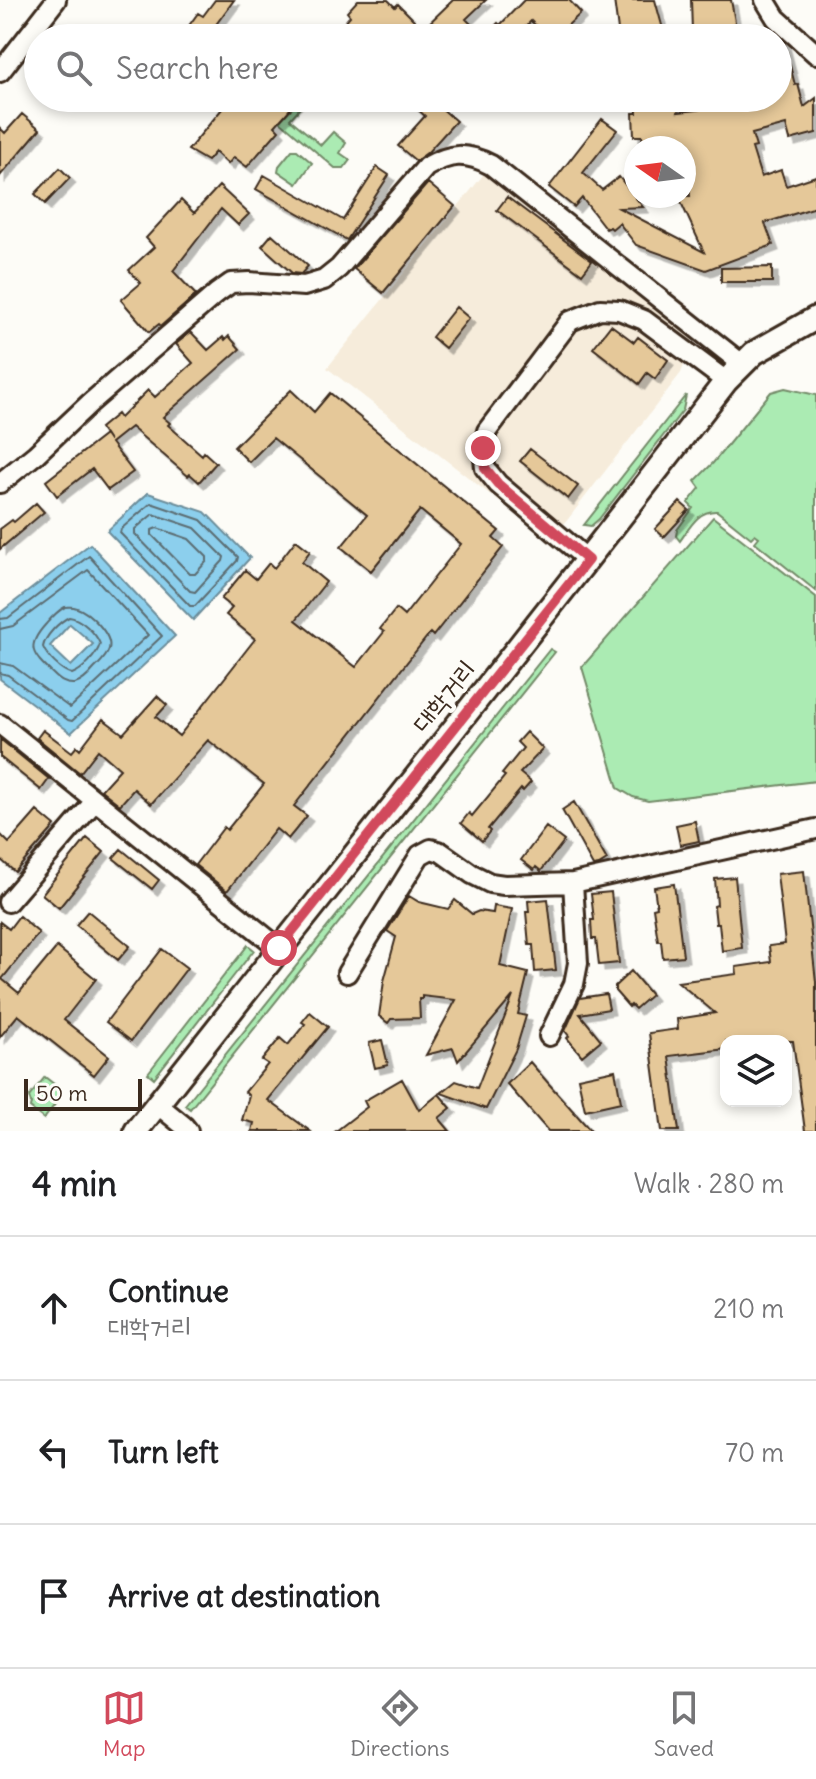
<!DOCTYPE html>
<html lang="en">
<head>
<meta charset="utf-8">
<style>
	body { margin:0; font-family:Delius,"Poor Story",sans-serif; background:#f6f6f6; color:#202124 }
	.controls { position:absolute; right:24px; bottom:24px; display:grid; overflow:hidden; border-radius:16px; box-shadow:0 4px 12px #0003 }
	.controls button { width:72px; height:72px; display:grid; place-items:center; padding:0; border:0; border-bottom:2px solid #e0e0e0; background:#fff; color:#202124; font:40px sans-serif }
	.compass { position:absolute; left:624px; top:136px; width:72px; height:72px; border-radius:50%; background:#fff; box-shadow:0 4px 12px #0003; rotate:284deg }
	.scale { position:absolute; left:24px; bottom:20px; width:118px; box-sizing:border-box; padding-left:8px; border:4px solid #3b2a1e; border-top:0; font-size:22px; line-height:28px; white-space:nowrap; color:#3b2a1e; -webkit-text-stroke:6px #fdfcf7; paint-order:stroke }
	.stop { position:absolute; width:24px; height:24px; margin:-18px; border:6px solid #d1495b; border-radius:50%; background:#fff }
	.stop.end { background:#d1495b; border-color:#fff; box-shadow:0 2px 8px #0008 }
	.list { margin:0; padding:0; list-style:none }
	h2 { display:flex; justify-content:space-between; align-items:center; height:104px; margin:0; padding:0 32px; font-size:34px }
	h2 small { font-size:26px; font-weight:400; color:#757577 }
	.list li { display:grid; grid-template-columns:52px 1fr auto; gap:24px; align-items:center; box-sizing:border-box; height:144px; padding:0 32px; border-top:2px solid #e0e0e0 }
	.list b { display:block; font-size:30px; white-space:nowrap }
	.list p { margin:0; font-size:26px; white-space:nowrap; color:#757577 }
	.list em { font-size:26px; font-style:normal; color:#757577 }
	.icon { flex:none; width:44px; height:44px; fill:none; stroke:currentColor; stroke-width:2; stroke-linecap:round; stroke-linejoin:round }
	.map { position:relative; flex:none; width:816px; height:1131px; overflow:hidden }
	.search { position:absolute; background:#fff; box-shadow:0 4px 12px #0003; left:24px; right:24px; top:24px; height:88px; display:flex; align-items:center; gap:20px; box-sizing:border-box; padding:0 28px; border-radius:44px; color:#757577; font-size:30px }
	.sheet { height:536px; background:#fff }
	nav { display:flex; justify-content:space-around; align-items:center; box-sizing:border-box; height:112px; border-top:2px solid #e0e0e0; background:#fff; font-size:22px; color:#757577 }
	nav a { display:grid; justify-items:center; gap:4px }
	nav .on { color:#d1495b }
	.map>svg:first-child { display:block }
	.built { fill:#f6ecdb }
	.green { fill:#abebb3; stroke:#738a68; stroke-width:2 }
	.water { fill:#8ccfed; stroke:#6c8d9a; stroke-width:2; fill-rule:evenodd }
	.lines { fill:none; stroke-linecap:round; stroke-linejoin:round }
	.shore { stroke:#5b6c71; stroke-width:2 }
	.building { fill:#e5c899; stroke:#3b2a1e; stroke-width:2; filter:url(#shadow) }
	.minor-casing { stroke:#3b2a1e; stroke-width:24 }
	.major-casing { stroke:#3b2a1e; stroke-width:28 }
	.minor { stroke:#fdfcf7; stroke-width:18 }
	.major { stroke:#fdfcf7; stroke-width:22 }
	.route { stroke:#d1495b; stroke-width:10 }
	.labels { text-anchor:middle; stroke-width:8; stroke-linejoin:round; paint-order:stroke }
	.street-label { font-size:26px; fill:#3b2a1e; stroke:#fdfcf7 }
</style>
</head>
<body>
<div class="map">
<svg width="816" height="1131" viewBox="0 0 816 1131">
	<defs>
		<filter id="shadow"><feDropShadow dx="5.5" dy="5.5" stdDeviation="0" flood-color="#0004"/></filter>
	</defs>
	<rect width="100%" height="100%" fill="#fdfcf7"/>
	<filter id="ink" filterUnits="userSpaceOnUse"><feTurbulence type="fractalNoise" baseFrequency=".0125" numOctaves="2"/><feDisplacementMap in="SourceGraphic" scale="16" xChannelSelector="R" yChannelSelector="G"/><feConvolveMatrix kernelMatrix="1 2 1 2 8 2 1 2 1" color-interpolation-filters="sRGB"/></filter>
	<g filter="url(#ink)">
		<path class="built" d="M484,174L695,336L681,373L565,523L536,530L327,368Z"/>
		<path class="green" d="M301,98H309L290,119L321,145L333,132L346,143L340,153L350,160L344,168H335L280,121Z
			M292,150H297L312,163L297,184L278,171L279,166Z
			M785,388L816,395V591L755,542L759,537L755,534L751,538L717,511C698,510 690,527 680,541L676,536L677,530L693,508L688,503L700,488L695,481L713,463L771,392Z
			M686,395L683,410L599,519L591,526L584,525Z
			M713,517L816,597V781L648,801L633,797L618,788L582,667Z
			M550,649L555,652L190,1109L185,1105Z
			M248,945L254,950L154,1078L148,1073Z
			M45,1077L59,1088L61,1096L44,1119L30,1108L31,1103L29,1097Z"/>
		<path class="water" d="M148,493L205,512L250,558L193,620L107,531Z
			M90,544L175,636L71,733L0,679V613ZM70,624L93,644L71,666L50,646Z"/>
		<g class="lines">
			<path class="shore" d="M151,503L201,520L238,557L237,561L195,606H190L120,533L121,529Z
				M153,514L195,528L224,557L223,561L195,592L190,591L135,534V529Z
				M157,528L189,539L207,557V561L195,574H190L152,535V530Z
				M65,607C70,607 72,606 77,608C89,612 113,635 109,649C107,657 100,663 94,669C89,675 83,682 75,684C65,685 59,680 53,674C32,654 25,647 46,624C52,617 57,611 65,607Z
				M69,617C80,618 96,633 100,644C97,655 83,670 72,674C61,671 47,657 43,647C45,636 59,622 69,617Z
				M0,619L8,618L89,556L162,636L72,721L68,720L8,675L0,673
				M0,629L13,626L88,570L148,635L70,708L13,666L0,663"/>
		</g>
		<path class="building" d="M215,0H234L206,38H180L198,13L203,16Z
			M358,0H388L395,7L398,4L423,29L453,0H486L466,19L484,37L498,23L500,25L524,0H569L581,13L566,27L579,38H548L531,21L515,38H331L350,16L347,12Z
			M614,0H655L663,29L633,38H619Z
			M691,0H731L736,27L692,31Z
			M778,36L784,42L795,85L798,84L804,107L816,98V133L790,140L786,125L752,134L756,147L752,148L761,177L781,170L786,186L816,176V207L765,223L773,245L706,270L636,245L619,223L612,229L610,227L606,229L582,198L574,207L549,187L602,119L617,130L583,173L602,190L619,177L643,207L619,208L704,252L678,196H690L684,142L643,143L642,136H634L633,113H637L636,98H681L678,112L697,110L741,98H746L747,105L778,98L781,95L778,86Z
			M231,98H300L275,126L279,130L247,167L234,157L228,164L215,152L207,161L188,150Z
			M405,98H430L456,121L428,152L416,161L398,146L425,116Z
			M22,114L40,129L0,176V128L5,133Z
			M377,167L389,175L347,240L256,189L264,175L343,220Z
			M60,168L70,178L45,204L35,194Z
			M428,183L455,206L383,293L354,269Z
			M219,186L249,214L238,225L221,209L173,271L196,295L161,326L159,324L149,332L121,300L141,283L129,270L154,247L146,238L181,200L194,213Z
			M507,197L592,261L582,274L497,210Z
			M272,234L308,266L301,274L292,273L262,246Z
			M772,267V282H721V268Z
			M456,307L469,318L445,348L432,337Z
			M611,325L634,342L638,337L668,360L655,379L647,373L639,384L593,348Z
			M191,332L208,350L223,337L225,340L229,336L240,349L163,417L170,423L168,425L202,455L204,452L216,463L199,482L190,474L188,476L131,427L111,443L133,472L108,490L92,469L57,496L46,481L105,435L109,441L100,428L117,414L120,418L148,390L155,397L193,363L176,344Z
			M291,390L314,412L330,393L499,531L493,538L503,547L433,636L430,633L294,806L307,816L288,839L276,829L227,891L195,865L224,827L227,830L264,784L208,740L151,804L134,789L120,805L101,790L120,769L98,750L80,773L37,738L43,730L72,752L77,746L80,749L103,719L123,734L157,696L167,705L156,717L179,736L255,639L226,615L232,608L221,599L245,570L256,579L269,563L274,568L296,540L310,551L302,562L326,582L296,620L356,667L384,632L380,629L396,609L404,616L461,544L420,510L371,571L341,547L367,515L273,438L249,462L234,447Z
			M530,449L578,486L568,499L520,461Z
			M680,502L689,510L664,537L655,529Z
			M36,503L44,512L0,549V529L12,520L14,522Z
			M526,732L543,749L520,773L531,782L523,791L521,789L488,829L490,831L482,841L461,823L469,813L472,816L505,776L502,774L523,748L517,742Z
			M0,739L49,779L41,790L0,757Z
			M574,802L607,860L599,865L593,866L562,810Z
			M37,811L55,826L15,872L0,859V834L9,843Z
			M695,821L699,841L680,845L676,825Z
			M546,827L564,841L541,871L536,867L534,870L521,860Z
			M87,838L104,852L59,908L42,894Z
			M121,849L159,880L152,889L113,858Z
			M804,871L816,982V1131H805L793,1041H726V1049L669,1056L679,1131H662L649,1033L678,1029L677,1019L715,1013L678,982L737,974L736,967L771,962L769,946L785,944L777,874Z
			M735,877L742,948L722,951L719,924H716L714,906L717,905L715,879Z
			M674,884L683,956L663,958L661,941H658L653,908L657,907L654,887Z
			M611,892L619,963L599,965L596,939H592L591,920H594L591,894Z
			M409,896L419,902L448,909L455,900L472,914L479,911L493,913L494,906L512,909L500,966L528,973L518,1014L526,1016L516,1049L486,1109L441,1093L456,1081L477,1088L513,996L458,1061L453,1048L426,1055L456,1000L422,996V999H419L420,1018L391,1019L388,1023L379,1016L384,981L396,937L387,931Z
			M548,899L556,970L535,972L533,945H529L526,912H529L528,901Z
			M88,911L130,946L118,960L76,925Z
			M19,916L39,933L2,979L19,993L57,947L96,979L64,1020L109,1056L94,1075L18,1015L0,1037V922L9,929Z
			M162,949L187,968L131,1041L106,1022Z
			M631,971L651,995L635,1009L631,1005L629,1007L615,991V986Z
			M606,994L609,1009L580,1014L601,1040L582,1056L567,1038L569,1036L565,1031L580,998Z
			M310,1012L328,1027L268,1100L310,1131H252L254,1123L242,1120L249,1096L245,1092L268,1064L262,1060L280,1038L288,1045L305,1024L302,1022Z
			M382,1040L388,1065L375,1068L369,1043Z
			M530,1062L549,1084L591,1131H548L507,1084Z
			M615,1070L621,1102L585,1110L578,1078Z
			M402,1079L419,1110L439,1094L451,1108L439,1118L450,1131H336L367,1107L364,1101Z"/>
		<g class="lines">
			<defs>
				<path id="minor" d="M765,0L776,18L816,54
					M0,72L56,0
					M0,483L36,454L90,403L217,293L231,283L249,282L304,286L324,280L339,268L426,167C450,153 466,152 491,165L742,364
					M588,560L498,484L485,468L483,448L487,431L570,321L600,309L619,310L644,320L726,381
					M0,724L279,948
					M8,902L95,801
					M347,973L420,855L431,849L441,852L472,874L490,883L504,885L573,883L816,829
					M549,1036L574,984L578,963L573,883
					M157,1104L184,1126L188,1131"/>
				<path id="major" d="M136,1131C333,881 532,633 726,381L754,353L816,318"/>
			</defs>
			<use href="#minor" class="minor-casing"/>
			<use href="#major" class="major-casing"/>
			<use href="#minor" class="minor"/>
			<use href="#major" class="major"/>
		</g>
	</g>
	<g class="lines" filter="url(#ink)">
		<path class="route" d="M279,948L588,560L498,484L485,468L483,448"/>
	</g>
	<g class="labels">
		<g class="street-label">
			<text transform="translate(444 696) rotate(-51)" y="9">대학거리</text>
		</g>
	</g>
</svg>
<div class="controls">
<button><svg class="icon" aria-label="layers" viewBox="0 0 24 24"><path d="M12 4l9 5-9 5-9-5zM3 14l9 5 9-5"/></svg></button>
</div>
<svg class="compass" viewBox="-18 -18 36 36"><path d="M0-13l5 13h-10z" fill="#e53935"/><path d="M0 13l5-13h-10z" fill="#757577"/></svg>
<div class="scale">50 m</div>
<div class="stop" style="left:279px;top:948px"></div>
<div class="stop end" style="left:483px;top:448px"></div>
<div class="search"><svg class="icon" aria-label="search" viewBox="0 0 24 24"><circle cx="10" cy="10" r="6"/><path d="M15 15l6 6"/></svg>Search here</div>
</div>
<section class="sheet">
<h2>4 min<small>Walk · 280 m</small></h2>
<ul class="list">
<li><svg class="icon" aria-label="ahead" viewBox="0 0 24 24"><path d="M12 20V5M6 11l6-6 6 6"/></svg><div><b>Continue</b><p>대학거리</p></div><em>210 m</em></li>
<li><svg class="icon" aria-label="left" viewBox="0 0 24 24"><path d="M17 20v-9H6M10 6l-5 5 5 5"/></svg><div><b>Turn left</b></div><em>70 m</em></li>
<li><svg class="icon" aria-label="arrive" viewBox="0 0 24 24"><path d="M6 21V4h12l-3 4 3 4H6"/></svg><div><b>Arrive at destination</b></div></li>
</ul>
</section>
<nav>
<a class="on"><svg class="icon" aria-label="map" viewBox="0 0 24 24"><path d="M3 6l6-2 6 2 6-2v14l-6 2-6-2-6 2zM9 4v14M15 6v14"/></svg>Map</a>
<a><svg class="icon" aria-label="directions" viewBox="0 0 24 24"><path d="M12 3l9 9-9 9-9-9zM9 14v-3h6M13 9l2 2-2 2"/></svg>Directions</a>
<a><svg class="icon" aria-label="saved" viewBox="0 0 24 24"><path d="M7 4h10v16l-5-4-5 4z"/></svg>Saved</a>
</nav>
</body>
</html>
